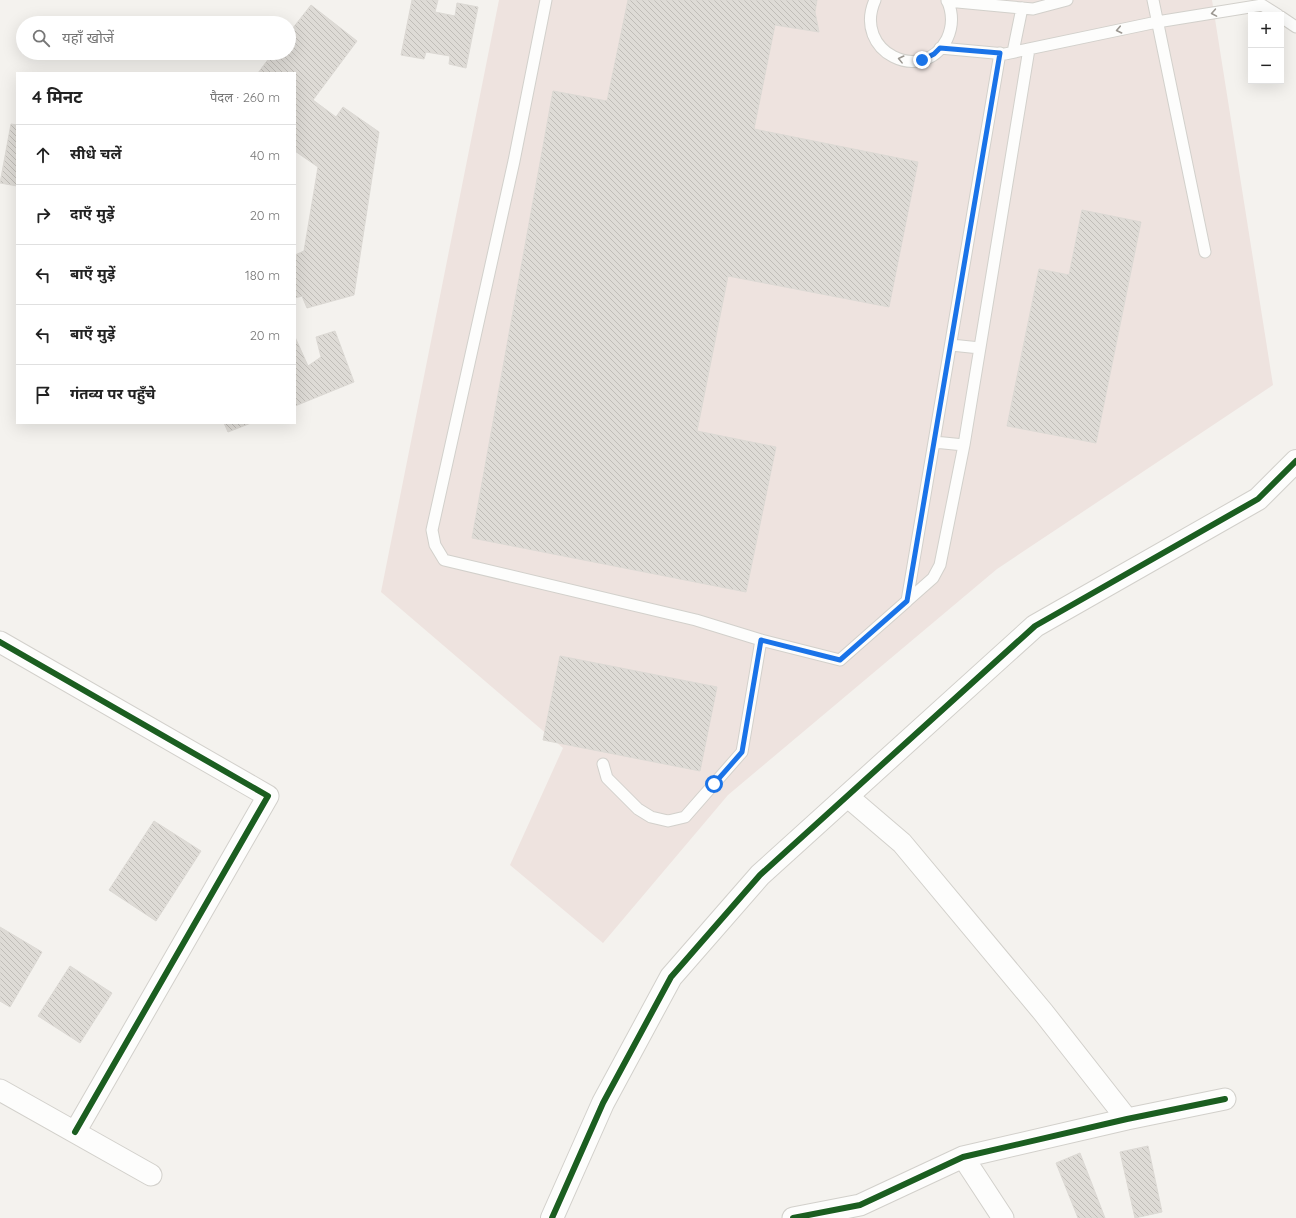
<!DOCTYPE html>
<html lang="hi">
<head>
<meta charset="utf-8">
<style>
	body { margin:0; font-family:Quicksand,"Noto Sans Devanagari",sans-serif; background:#f2f2f2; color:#222 }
	.controls { position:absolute; right:12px; top:12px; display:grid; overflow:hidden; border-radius:0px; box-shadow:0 4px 16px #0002 }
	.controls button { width:36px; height:36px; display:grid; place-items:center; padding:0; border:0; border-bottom:1px solid #e0e0e0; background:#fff; color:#222; font:20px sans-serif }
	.stop { position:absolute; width:12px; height:12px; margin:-9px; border:3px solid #1a73e8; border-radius:50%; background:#fff }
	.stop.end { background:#1a73e8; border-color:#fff; box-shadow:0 1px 4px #0008 }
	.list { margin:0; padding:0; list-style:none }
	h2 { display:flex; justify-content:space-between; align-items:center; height:52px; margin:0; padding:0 16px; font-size:17px }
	h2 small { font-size:13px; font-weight:400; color:#767676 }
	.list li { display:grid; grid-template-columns:26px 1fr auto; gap:12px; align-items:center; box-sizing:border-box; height:60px; padding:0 16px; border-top:1px solid #e0e0e0 }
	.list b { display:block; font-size:15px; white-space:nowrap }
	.list em { font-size:13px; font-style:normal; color:#767676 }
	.icon { flex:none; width:22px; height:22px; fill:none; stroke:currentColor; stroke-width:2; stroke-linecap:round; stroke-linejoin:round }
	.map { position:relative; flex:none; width:1296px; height:1218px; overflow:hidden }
	.search { position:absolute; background:#fff; box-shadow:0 4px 16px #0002; left:16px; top:16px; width:280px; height:44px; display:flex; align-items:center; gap:10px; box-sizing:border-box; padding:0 14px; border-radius:22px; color:#767676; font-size:15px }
	.panel { position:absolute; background:#fff; box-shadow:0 4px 16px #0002; left:16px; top:72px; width:280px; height:352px; border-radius:0px }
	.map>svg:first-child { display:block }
	.medical { fill:#eee3df }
	.building { fill:url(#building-back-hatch); stroke:#dcd9d4 }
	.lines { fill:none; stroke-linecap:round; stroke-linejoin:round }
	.service-casing { stroke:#d2d0cb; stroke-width:13 }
	.minor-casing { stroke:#d2d0cb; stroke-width:23 }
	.tertiary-casing { stroke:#d2d0cb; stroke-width:24 }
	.service { stroke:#fdfdfc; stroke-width:11 }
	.minor { stroke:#fdfdfc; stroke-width:21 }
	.tertiary { stroke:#fdfdfc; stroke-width:22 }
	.cycleway-casing { stroke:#fff; stroke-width:8 }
	.cycleway { stroke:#1b5e20; stroke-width:6 }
	.oneway { stroke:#9b9791 }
	.route { stroke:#1a73e8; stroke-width:5 }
</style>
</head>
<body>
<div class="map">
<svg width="1296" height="1218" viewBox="0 0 1296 1218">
	<defs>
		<pattern id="building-back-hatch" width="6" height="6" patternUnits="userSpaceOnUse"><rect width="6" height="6" fill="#dedbd6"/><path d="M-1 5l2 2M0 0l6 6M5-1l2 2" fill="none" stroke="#c0bdb8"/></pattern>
	</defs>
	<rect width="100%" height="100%" fill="#f4f2ee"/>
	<path class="medical" d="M499,0H1212L1273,385L997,569L728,795L603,943L510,865L563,748L381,592Z"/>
	<path class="building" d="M412,0H438L435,12L455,16L457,3L478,7L466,68L449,64L450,56L426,52L424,59L401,55Z
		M628,0H817L815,12L819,32L775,25L754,129L918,162L889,307L728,276L697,431L776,447L746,592L472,538L553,91L607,101Z
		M311,5L357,41L313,100L336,117L343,107L379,132L354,295L307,308L302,296L295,298V255L304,251L318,167L295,151V73H258L273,53H289V33Z
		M11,124L17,125V186L0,183Z
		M1082,210L1141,222L1096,443L1007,426L1039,269L1069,275Z
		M335,331L354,382L295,406V337L308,366L321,357L316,337Z
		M224,423H251L228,432Z
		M560,656L717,687L700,771L543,740Z
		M154,821L201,851L156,921L109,890Z
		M0,927L42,952L10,1007L0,1001Z
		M70,966L112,993L80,1043L38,1016Z
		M1148,1146L1162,1212L1135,1218L1120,1152Z
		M1080,1153L1105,1218H1078L1056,1163Z"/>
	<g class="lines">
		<defs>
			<path id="service" d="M546,0L514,161L432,530L435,545L444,560L696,620L761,640L840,660L907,601L1000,53
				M875,0C852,52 923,86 947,39C953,26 953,13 947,0
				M1153,0L1205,252
				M947,1L1033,9L1067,0
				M1281,17L1296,27
				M940,48L1005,54L1157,22L1262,5L1278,15
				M1013,52L1022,8
				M951,345L980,348
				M934,442L964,445
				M907,601L933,578L940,565L964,445L1029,49
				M603,764L607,778L638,809L651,817L668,821L685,817L742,752L761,640"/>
			<path id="minor" d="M0,642L268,796L75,1132
				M847,796L902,843L1043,1012L1127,1119
				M0,1090L151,1175
				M963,1157L1003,1218
				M793,1218L860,1205L963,1157L1127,1119L1225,1099"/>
			<path id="tertiary" d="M552,1218L603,1103L671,977L760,875L1035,626L1258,499L1296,461"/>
		</defs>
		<use href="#service" class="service-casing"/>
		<use href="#minor" class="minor-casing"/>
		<use href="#tertiary" class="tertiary-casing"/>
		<use href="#service" class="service"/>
		<use href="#minor" class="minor"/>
		<use href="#tertiary" class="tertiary"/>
		<defs>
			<path id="cycleway" d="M0,642L268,796L75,1132
				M552,1218L603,1103L671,977L760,875L1035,626L1258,499L1296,461
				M793,1218L860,1205L963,1157L1127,1119L1225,1099"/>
		</defs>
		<use href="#cycleway" class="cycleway-casing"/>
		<use href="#cycleway" class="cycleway"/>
	</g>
	<defs><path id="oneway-chevron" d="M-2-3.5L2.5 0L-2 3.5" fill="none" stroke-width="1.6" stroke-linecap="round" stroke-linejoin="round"/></defs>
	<g class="oneway">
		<use href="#oneway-chevron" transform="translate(1214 13) rotate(170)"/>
		<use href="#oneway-chevron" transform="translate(1119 30) rotate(168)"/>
		<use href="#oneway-chevron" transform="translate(901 59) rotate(-166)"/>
	</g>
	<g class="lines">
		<path class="route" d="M714,784L742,752L761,640L840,660L907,601L1000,53L940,48L934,54L922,60"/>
	</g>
</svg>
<div class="controls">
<button>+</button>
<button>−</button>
</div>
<div class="stop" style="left:714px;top:784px"></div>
<div class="stop end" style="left:922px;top:60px"></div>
<div class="search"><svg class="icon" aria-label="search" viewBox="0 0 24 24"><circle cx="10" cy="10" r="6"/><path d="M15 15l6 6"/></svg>यहाँ खोजें</div>
<section class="panel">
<h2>4 मिनट<small>पैदल · 260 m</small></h2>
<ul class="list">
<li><svg class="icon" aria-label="ahead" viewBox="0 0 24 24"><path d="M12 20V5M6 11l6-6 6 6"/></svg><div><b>सीधे चलें</b></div><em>40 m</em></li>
<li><svg class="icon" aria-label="right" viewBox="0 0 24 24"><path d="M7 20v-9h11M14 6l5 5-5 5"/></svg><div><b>दाएँ मुड़ें</b></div><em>20 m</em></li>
<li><svg class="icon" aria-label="left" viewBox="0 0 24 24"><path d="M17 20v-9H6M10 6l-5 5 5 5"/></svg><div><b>बाएँ मुड़ें</b></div><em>180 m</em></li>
<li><svg class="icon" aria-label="left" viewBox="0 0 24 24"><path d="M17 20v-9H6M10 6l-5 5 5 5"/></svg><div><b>बाएँ मुड़ें</b></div><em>20 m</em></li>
<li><svg class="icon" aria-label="arrive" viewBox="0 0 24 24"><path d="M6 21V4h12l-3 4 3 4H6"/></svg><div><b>गंतव्य पर पहुँचे</b></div></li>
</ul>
</section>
</div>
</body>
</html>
